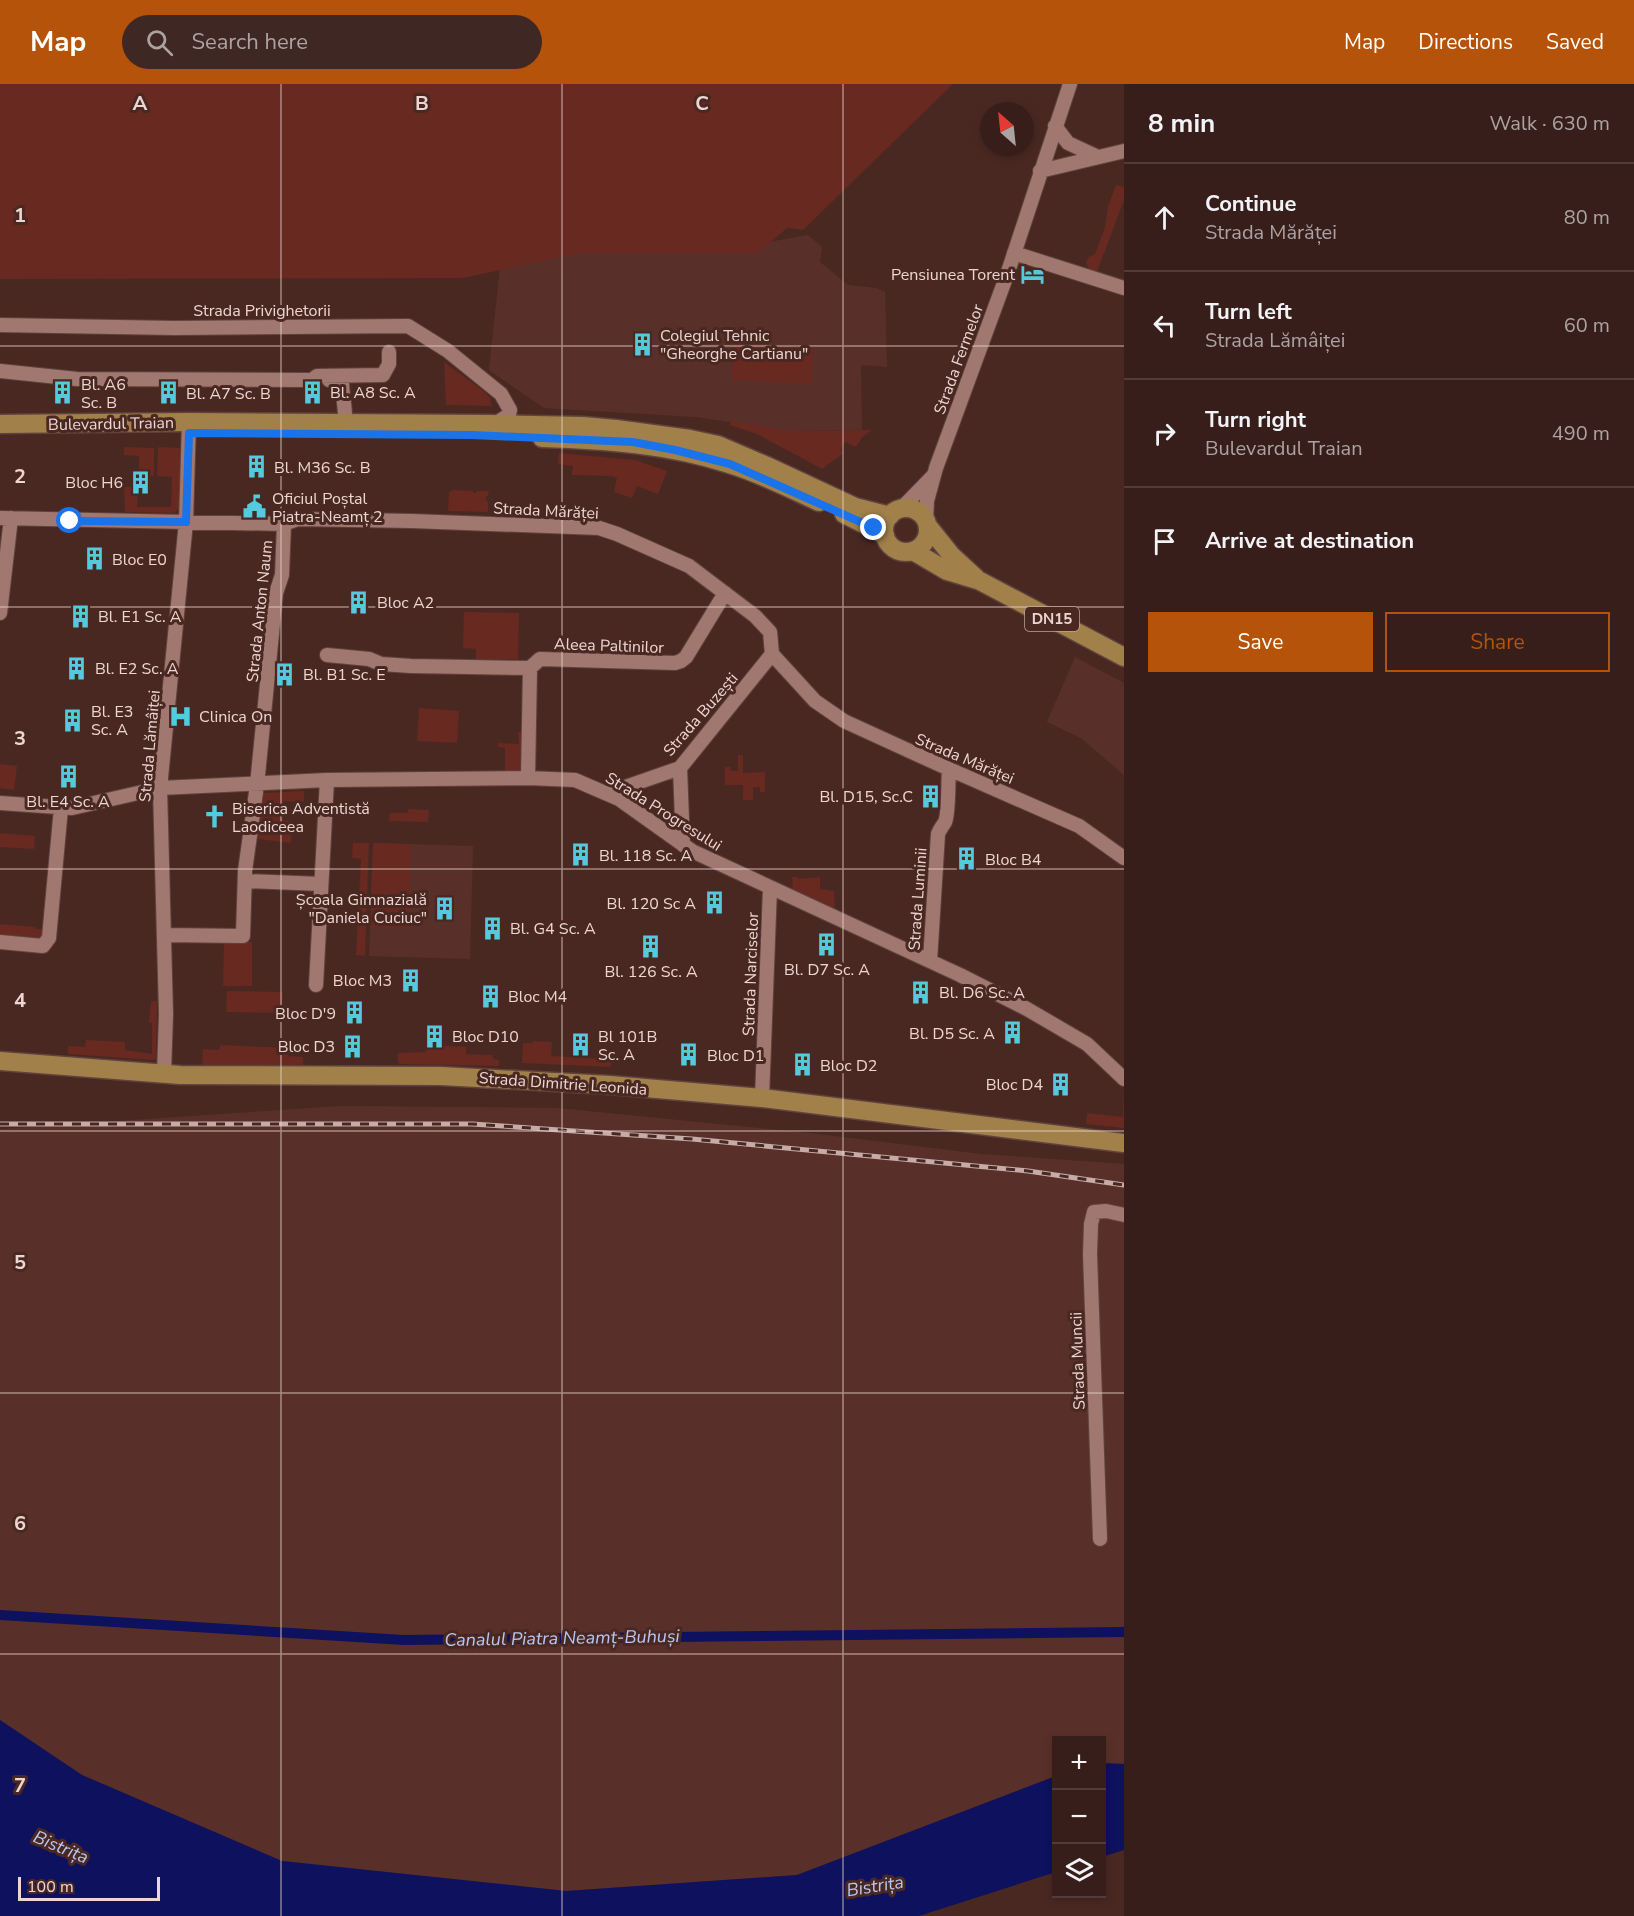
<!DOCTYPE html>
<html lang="en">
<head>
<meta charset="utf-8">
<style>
	body { margin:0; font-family:"Nunito Sans",sans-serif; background:#3f2723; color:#f1f3f6 }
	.controls { position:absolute; right:18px; bottom:18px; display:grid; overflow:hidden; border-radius:0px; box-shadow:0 3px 9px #0003 }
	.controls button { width:54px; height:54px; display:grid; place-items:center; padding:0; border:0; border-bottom:2px solid #523c39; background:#381e1a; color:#f1f3f6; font:30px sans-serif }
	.compass { position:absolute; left:980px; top:18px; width:54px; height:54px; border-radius:50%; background:#381e1a; box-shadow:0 3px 9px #0003; rotate:333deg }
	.scale { position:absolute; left:18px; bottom:15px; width:142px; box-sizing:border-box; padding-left:6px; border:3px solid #edd6d2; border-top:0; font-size:16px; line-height:21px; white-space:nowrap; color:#edd6d2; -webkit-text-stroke:4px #4a2822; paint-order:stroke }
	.stop { position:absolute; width:18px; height:18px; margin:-14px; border:4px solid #1a73e8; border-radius:50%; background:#fff }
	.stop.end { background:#1a73e8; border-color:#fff; box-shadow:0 2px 6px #0008 }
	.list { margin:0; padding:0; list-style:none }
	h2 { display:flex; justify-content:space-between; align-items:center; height:78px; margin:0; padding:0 24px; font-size:26px }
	h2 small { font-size:20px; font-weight:400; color:#aba2a2 }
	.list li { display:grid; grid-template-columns:39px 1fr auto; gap:18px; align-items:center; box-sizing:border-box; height:108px; padding:0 24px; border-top:2px solid #523c39 }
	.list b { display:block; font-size:22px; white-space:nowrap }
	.list p { margin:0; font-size:20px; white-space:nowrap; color:#aba2a2 }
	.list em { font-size:20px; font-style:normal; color:#aba2a2 }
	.actions { display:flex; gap:12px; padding:18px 24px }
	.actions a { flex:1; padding:14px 0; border:2px solid #b45309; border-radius:0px; text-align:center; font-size:21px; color:#b45309 }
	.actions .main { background:#b45309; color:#fff }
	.icon { flex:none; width:33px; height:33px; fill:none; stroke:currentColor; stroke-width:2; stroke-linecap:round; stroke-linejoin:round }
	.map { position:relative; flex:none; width:1124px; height:1832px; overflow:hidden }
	header { display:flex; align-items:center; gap:36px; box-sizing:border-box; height:84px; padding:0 30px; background:#b45309; color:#fff }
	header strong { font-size:28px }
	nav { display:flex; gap:33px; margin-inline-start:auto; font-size:21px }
	.search { width:420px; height:54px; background:#3f2723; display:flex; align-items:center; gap:15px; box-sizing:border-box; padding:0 21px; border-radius:33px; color:#aba2a2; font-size:22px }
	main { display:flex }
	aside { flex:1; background:#381e1a }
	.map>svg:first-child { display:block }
	.built { fill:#593029 }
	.green { fill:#672920 }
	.water { fill:#0e115e }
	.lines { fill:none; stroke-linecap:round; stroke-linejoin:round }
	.canal { stroke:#0e115e; stroke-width:10 }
	.minor-casing { stroke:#60433f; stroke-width:16 }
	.major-casing { stroke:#60433f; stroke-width:21 }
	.minor { stroke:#a07870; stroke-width:14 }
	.major { stroke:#a18049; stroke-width:18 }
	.rail-casing { stroke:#c6aca8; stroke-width:5 }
	.rail { stroke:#4a2822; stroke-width:3; stroke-dasharray:9; stroke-linecap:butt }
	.route { stroke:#1a73e8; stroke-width:8 }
	.grid { fill:none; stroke:#edd6d2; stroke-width:1.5; stroke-opacity:0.55 }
	.labels { text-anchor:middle; stroke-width:6; stroke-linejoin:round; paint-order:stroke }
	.shield { fill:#4a2822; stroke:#bca29d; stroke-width:1.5 }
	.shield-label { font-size:15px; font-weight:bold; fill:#edd6d2 }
	.poi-label { font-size:16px; fill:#edd6d2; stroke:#4a2822; text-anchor:start }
	.street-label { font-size:16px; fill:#edd6d2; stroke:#4a2822 }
	.water-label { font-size:18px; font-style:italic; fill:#b8c6f3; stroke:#4a2822 }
	.grid-label { font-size:20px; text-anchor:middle; font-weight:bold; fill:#edd6d2; stroke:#4a2822; stroke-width:6; stroke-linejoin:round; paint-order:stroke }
</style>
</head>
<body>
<header>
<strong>Map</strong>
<div class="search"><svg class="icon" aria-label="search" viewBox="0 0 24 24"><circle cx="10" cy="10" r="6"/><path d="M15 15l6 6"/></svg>Search here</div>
<nav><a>Map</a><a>Directions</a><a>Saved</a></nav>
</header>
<main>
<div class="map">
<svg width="1124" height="1832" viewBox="0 0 1124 1832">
	<rect width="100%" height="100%" fill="#4a2822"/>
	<path class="built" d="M506,127L741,163L808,151L822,163L820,178L848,201L876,204L885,208L887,283L861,281L862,346L791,347L696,333L544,324L489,286Z
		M1075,573L1124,599V691L1081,654L1047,638Z
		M373,759L473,762L470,875L369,872Z
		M341,1022L557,1024L809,1049L981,1070L1124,1080V1680L1102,1679V1656H1056V1692L797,1791L566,1807L282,1777L82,1691L0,1636V1045Z"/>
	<path class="green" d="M0,0H953L803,146L787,144L758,169H580L463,194L0,195Z
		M1116,101L1124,103V116L1097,188L1089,185L1086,179L1089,173L1095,170L1105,143L1108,122Z
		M733,261L813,265L811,300L732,296Z
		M444,278L485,308L490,314L492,322L446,321Z
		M731,337L791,347L872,346L862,353L856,363L845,358L841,366L844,369L822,385L757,350L730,341Z
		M124,363L154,364V392H139V372L124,371Z
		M158,363L181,364L179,425L174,429L125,428L124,403H138L137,423H171L172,393L157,392Z
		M559,369L635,376L667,387L658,410L637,402L632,414L614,408L617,394L612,392L572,391L573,382L558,380Z
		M451,406L473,407V409H476L477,407H489L488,412H486V417H488V428L448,427L449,408H451Z
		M464,528L519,529L518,575H476V565L463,564Z
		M419,624L459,627L457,659L417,657Z
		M518,648H523L522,686L505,688V664L498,663V659L519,660Z
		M738,671H743V689L765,688V708H760V703H753V716H743V701H725V683H730L731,687H738Z
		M0,680L17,682L14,706L0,704Z
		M304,707V718L283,717V736L292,737L291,759L258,755L264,709Z
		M408,725L429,726L428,738L389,737L390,729H408Z
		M0,749L35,752L34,765L0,763Z
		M353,759H369L365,872L356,871L361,775L352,774Z
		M373,759L411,760L409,845L370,843Z
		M792,793H798L799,795L820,793V805L834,807L835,828L793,809Z
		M46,802H50L44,852L40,854L0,850V840L35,843V845H42Z
		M224,858H252V902H223Z
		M227,907L283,908L282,929L226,928Z
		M151,917H157L156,975L152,976L68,970V962L85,963L86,956L125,958V966L152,970V939H149Z
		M533,957L552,958L551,972L608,975L609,965H611V983L522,979L523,959H533Z
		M220,961L288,964V972L303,973V983L202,981L203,965L219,966Z
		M427,961L466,963V970L493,971V975L499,976V982L400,980L398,978V969L426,968Z
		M1124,1006V1044L1086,1040L1087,1029L1123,1033Z"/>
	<path class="water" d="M0,1636L82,1691L282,1777L566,1807L797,1791L1056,1692V1788L919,1832H0Z
		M1102,1679L1124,1680V1766L1102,1773Z"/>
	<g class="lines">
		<path class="canal" d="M0,1531L404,1556L1124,1548"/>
		<defs>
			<path id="minor" d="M1055,42L1068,59L1098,73
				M1040,87L1124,67
				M1014,169L1124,204
				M0,241L174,244L408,242L448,267L501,310L510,326L509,331L495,340
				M0,287L77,295L312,296L317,292L383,291L389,280V268
				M329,296L342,297C342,312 346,324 345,339
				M900,426L933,392
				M0,434L284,440L298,435L412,437L599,444L617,450L689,482L755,532L770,548L772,570L815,617L844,637L949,685L1079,742L1124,774
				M926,437L927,417L936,384L1008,188L1070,0
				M0,529L11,434
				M327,571L369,575L381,580L411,582L530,584L540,575L675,579L681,577L686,573L725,509
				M680,684L683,761
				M528,694L530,584
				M608,709L680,684L772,570
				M0,719L72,724L160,704L327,696L528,694L575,696L619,715L692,767L960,891L1027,925L1087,960L1124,995
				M246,797L321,800
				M164,851L243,852L245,787L257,701L276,509L282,491L284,440
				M0,858L43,862L49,854L61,724
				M930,877L938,750C940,745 942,743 945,738C949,730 948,696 949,685
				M316,901L327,696
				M164,989L166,930L160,704L186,438L189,338
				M762,1014L770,804
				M1100,1455L1090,1170L1091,1140L1094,1128L1106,1127L1124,1131"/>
			<path id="major" d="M0,340L189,338L489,340L583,342L616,345L690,355L718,361L767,382L855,423L890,432
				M542,354C605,356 668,360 729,380C760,389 790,405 819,418
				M884 446a22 22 0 1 1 44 0a22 22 0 1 1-44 0Z
				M844,430L885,451
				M928,442L952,472L976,494
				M913,467L947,487L980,497L1124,573
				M0,977L180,991L441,992L610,1001L762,1014L1124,1059"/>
		</defs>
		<use href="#minor" class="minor-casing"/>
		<use href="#major" class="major-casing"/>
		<use href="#minor" class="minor"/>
		<use href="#major" class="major"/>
		<defs>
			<path id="rail" d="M0,1040H472L692,1055L1028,1087L1124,1101"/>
		</defs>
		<use href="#rail" class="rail-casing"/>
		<use href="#rail" class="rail"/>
	</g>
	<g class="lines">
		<path class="route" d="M70,437L186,438L189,349L472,351L633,358L675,366L730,380L874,444"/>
	</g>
	<path class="grid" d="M281,0V1832M562,0V1832M843,0V1832M0,262H1124M0,523H1124M0,785H1124M0,1047H1124M0,1309H1124M0,1570H1124"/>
	<defs>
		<symbol id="hotel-bare" viewBox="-9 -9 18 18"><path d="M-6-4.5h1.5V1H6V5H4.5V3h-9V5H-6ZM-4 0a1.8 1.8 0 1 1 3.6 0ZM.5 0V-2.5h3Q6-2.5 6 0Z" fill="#54cade" stroke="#4a2822" stroke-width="2.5" paint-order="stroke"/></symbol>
		<symbol id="building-bare" viewBox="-9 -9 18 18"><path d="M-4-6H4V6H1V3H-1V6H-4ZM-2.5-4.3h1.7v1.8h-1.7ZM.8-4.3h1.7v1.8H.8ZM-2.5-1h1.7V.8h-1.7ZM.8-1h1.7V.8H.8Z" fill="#54cade" stroke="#4a2822" stroke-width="2.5" paint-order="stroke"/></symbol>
		<symbol id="civic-bare" viewBox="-9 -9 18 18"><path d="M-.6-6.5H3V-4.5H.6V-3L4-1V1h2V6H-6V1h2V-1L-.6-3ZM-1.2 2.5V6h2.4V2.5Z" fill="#54cade" stroke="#4a2822" stroke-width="2.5" paint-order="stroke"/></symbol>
		<symbol id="hospital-bare" viewBox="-9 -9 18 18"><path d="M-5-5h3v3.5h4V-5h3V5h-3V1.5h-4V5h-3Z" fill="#54cade" stroke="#4a2822" stroke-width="2.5" paint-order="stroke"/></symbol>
		<symbol id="church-bare" viewBox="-9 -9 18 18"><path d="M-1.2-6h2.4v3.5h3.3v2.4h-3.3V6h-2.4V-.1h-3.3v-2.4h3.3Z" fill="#54cade" stroke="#4a2822" stroke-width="2.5" paint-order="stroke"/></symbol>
	</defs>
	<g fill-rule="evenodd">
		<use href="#hotel-bare" x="1016" y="174" width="33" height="33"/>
		<use href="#building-bare" x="626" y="244" width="33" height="33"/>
		<use href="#building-bare" x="296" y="292" width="33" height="33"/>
		<use href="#building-bare" x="46" y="292" width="33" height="33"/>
		<use href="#building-bare" x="152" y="292" width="33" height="33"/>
		<use href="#building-bare" x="240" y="366" width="33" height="33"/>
		<use href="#building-bare" x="124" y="382" width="33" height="33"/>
		<use href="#civic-bare" x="238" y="406" width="33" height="33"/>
		<use href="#building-bare" x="78" y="458" width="33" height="33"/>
		<use href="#building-bare" x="342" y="502" width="33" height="33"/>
		<use href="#building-bare" x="64" y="516" width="33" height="33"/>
		<use href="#building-bare" x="60" y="568" width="33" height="33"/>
		<use href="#building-bare" x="268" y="574" width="33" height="33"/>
		<use href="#hospital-bare" x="164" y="616" width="33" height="33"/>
		<use href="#building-bare" x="56" y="620" width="33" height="33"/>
		<use href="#building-bare" x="52" y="676" width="33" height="33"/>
		<use href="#building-bare" x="914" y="696" width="33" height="33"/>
		<use href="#church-bare" x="198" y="716" width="33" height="33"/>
		<use href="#building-bare" x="564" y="754" width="33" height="33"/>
		<use href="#building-bare" x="950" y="758" width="33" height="33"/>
		<use href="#building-bare" x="698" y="802" width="33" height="33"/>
		<use href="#building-bare" x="428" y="808" width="33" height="33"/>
		<use href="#building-bare" x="476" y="828" width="33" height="33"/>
		<use href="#building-bare" x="810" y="844" width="33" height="33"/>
		<use href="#building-bare" x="634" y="846" width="33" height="33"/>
		<use href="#building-bare" x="394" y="880" width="33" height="33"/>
		<use href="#building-bare" x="904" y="892" width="33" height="33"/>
		<use href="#building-bare" x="474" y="896" width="33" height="33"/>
		<use href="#building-bare" x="338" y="912" width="33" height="33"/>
		<use href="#building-bare" x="996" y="932" width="33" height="33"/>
		<use href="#building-bare" x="418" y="936" width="33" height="33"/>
		<use href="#building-bare" x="564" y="944" width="33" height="33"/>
		<use href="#building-bare" x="336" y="946" width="33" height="33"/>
		<use href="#building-bare" x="672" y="954" width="33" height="33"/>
		<use href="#building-bare" x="786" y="964" width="33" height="33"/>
		<use href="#building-bare" x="1044" y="984" width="33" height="33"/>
	</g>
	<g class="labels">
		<rect class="shield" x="1025" y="523" width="54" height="24" rx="4.5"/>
		<g class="shield-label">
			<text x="1052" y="540">DN15</text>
		</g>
		<g class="poi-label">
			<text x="1015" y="196" text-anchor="end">Pensiunea Torent</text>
			<text x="660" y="257">Colegiul Tehnic<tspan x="660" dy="18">"Gheorghe Cartianu"</tspan></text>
			<text x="81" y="306">Bl. A6<tspan x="81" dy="18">Sc. B</tspan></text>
			<text x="330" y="314">Bl. A8 Sc. A</text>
			<text x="186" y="315">Bl. A7 Sc. B</text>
			<text x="274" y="389">Bl. M36 Sc. B</text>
			<text x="123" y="404" text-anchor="end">Bloc H6</text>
			<text x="272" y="420">Oficiul Poștal<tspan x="272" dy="18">Piatra-Neamț 2</tspan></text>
			<text x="112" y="481">Bloc E0</text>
			<text x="377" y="524">Bloc A2</text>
			<text x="98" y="538">Bl. E1 Sc. A</text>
			<text x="95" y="590">Bl. E2 Sc. A</text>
			<text x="303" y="596">Bl. B1 Sc. E</text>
			<text x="91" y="633">Bl. E3<tspan x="91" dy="18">Sc. A</tspan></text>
			<text x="199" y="638">Clinica On</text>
			<text x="913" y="718" text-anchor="end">Bl. D15, Sc.C</text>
			<text x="68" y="723" text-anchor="middle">Bl. E4 Sc. A</text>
			<text x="232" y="730">Biserica Adventistă<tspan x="232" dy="18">Laodiceea</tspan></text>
			<text x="599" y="777">Bl. 118 Sc. A</text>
			<text x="985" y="781">Bloc B4</text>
			<text x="427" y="821" text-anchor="end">Școala Gimnazială<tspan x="427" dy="18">"Daniela Cuciuc"</tspan></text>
			<text x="696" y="825" text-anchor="end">Bl. 120 Sc A</text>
			<text x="510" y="850">Bl. G4 Sc. A</text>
			<text x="827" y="891" text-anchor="middle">Bl. D7 Sc. A</text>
			<text x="651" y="893" text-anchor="middle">Bl. 126 Sc. A</text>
			<text x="392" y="902" text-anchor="end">Bloc M3</text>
			<text x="939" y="914">Bl. D6 Sc. A</text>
			<text x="508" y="918">Bloc M4</text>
			<text x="336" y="935" text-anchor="end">Bloc D'9</text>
			<text x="995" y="955" text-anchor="end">Bl. D5 Sc. A</text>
			<text x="452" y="958">Bloc D10</text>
			<text x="598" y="958">Bl 101B<tspan x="598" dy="18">Sc. A</tspan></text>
			<text x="335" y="968" text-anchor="end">Bloc D3</text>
			<text x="707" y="977">Bloc D1</text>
			<text x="820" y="987">Bloc D2</text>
			<text x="1043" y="1006" text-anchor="end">Bloc D4</text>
		</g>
		<g class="street-label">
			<text x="262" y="232">Strada Privighetorii</text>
			<text transform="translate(958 275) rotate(-70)" y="6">Strada Fermelor</text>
			<text transform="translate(111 339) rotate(-1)" y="6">Bulevardul Traian</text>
			<text transform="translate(546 426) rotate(3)" y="6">Strada Mărăței</text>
			<text transform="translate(259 527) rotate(-84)" y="6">Strada Anton Naum</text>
			<text transform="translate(609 561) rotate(2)" y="6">Aleea Paltinilor</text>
			<text transform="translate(700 630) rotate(-49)" y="6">Strada Buzești</text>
			<text transform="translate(149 662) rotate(-85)" y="6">Strada Lămâiței</text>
			<text transform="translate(965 674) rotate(23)" y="6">Strada Mărăței</text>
			<text transform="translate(664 727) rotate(32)" y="6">Strada Progresului</text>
			<text transform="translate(917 815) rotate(-86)" y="6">Strada Luminii</text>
			<text transform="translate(750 890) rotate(-88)" y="6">Strada Narciselor</text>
			<text transform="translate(563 999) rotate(4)" y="6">Strada Dimitrie Leonida</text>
			<text transform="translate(1077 1277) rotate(-92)" y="6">Strada Muncii</text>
		</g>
		<g class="water-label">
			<text transform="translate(562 1554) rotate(-1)" y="6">Canalul Piatra Neamț-Buhuși</text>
			<text transform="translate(61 1763) rotate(23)" y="6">Bistrița</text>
			<text transform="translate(875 1802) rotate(-9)" y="6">Bistrița</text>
		</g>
	</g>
	<g class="grid-label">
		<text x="140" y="26">A</text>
		<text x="422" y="26">B</text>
		<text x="702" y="26">C</text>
		<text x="20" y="138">1</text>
		<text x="20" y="399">2</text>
		<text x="20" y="661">3</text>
		<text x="20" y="923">4</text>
		<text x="20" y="1185">5</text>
		<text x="20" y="1446">6</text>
		<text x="20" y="1708">7</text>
	</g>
</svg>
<div class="controls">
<button>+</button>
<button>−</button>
<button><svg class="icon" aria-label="layers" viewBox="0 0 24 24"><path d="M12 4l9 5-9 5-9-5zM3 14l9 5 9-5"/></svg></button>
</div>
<svg class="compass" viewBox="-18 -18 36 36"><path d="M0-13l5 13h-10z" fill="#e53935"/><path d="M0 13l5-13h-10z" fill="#aba2a2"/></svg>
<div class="scale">100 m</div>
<div class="stop" style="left:70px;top:437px"></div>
<div class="stop end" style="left:874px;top:444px"></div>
</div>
<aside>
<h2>8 min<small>Walk · 630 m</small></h2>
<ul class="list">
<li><svg class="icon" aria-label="ahead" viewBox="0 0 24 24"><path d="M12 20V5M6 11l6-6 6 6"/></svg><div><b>Continue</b><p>Strada Mărăței</p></div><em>80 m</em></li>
<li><svg class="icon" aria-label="left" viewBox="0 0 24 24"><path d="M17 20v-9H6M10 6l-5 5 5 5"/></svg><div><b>Turn left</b><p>Strada Lămâiței</p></div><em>60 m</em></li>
<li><svg class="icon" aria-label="right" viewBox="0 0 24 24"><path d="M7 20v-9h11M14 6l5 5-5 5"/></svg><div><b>Turn right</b><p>Bulevardul Traian</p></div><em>490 m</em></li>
<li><svg class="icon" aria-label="arrive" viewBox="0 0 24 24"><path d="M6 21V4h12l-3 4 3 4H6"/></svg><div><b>Arrive at destination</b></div></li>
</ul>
<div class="actions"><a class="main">Save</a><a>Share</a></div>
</aside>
</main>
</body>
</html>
